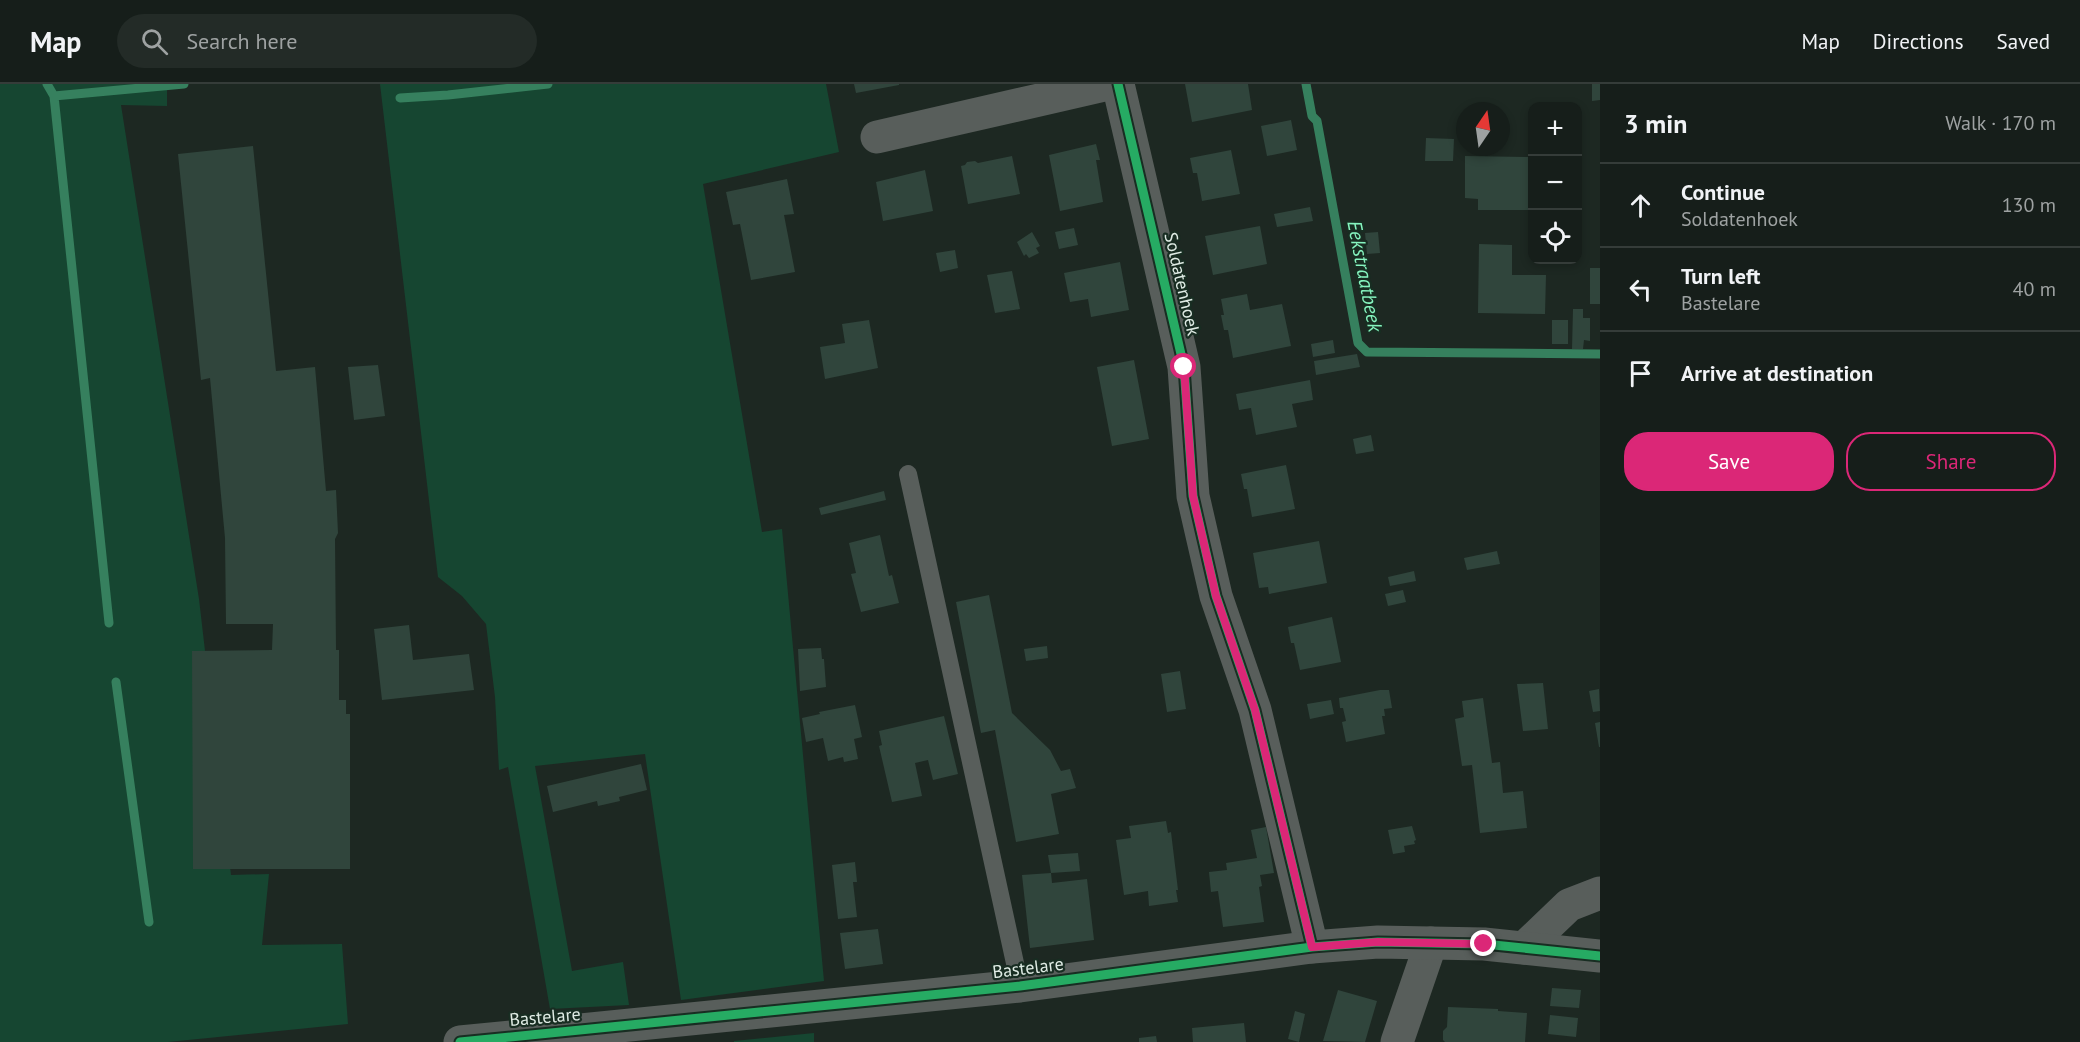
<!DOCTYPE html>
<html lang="en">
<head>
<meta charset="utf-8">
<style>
	body { margin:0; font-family:"PT Sans",sans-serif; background:#232b27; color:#f1f3f6 }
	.controls { position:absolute; right:18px; top:18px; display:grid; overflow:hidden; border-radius:12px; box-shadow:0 3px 9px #0003 }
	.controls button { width:54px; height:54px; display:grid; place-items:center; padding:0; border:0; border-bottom:2px solid #353c39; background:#161e1a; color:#f1f3f6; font:30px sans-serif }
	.compass { position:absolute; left:1456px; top:18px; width:54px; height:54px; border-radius:50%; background:#161e1a; box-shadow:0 3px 9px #0003; rotate:13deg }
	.stop { position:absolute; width:18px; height:18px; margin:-14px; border:4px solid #db2777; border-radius:50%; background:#fff }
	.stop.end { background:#db2777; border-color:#fff; box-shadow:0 2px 6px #0008 }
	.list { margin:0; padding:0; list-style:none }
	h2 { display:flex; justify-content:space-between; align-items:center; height:78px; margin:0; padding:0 24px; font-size:26px }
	h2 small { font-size:20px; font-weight:400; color:#9ea2a2 }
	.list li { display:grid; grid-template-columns:39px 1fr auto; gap:18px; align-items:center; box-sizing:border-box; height:84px; padding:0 24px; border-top:2px solid #353c39 }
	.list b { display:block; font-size:22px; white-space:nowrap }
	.list p { margin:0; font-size:20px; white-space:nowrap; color:#9ea2a2 }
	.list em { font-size:20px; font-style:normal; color:#9ea2a2 }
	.actions { display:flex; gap:12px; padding:18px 24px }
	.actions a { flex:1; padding:14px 0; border:2px solid #db2777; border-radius:24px; text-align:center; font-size:21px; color:#db2777 }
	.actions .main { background:#db2777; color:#fff }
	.icon { flex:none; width:33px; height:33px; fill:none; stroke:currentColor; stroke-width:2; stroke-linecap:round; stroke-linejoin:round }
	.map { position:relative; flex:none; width:1600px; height:958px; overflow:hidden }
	header { display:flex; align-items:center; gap:36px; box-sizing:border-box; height:84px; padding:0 30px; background:#161e1a; border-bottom:2px solid #353c39 }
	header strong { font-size:28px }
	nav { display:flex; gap:33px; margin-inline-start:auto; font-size:21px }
	.search { width:420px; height:54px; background:#232b27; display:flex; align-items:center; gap:15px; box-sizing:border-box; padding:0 21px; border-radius:33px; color:#9ea2a2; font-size:22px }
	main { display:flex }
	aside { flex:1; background:#161e1a }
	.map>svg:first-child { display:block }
	.green { fill:#164631 }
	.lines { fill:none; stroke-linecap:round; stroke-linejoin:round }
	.stream { stroke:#36805e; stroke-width:9 }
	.building { fill:#30453c }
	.service { stroke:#585e5b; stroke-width:18 }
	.minor { stroke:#585e5b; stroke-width:33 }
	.tertiary { stroke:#585e5b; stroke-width:33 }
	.cycleway-casing { stroke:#182d22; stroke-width:13 }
	.cycleway { stroke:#26ab63; stroke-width:9 }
	.route { stroke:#db2777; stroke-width:8 }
	.labels { text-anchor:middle; stroke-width:4.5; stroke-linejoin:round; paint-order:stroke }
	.street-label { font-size:18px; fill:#dfebe4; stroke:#182d22 }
	.water-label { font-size:20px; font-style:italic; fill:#86f4bf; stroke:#182d22 }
</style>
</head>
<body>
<header>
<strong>Map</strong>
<div class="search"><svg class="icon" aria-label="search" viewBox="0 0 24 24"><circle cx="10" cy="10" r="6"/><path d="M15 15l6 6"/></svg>Search here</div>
<nav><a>Map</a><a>Directions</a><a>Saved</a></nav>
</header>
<main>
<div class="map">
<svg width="1600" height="958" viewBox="0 0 1600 958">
	<rect width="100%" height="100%" fill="#1d2822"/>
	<path class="green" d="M0,0H167V22L121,21L199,515L231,791L269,790L262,861L342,860L348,940L168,958H0Z
		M380,0H826L839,68L703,100L762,448L782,445L824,897L681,916L645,670L535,682L572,887L623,878L629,921L550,925L508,683L499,686L495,613L486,540L462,512L438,493Z
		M814,949V958H734V957Z"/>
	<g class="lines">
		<path class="stream" d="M47,0L54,12L184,0
			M1306,0L1312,32L1317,37L1358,259L1367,268L1600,270
			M54,12L109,539
			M400,14L448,11L548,0
			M116,598L149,838"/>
	</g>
	<path class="building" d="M854,0H899V1L856,9Z
		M1185,0H1248L1252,26L1192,38Z
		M1592,0H1600V16L1592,17Z
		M1291,36L1297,66L1267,72L1261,42Z
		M1426,54L1454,55L1453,77H1425Z
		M1096,60L1100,76H1096L1103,118L1060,127L1049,71Z
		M253,62L276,287L315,283L326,407L336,406L338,449L335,455L336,566H339V616H346V630H350V785H193L192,567L272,566L273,540H226L225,454L210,294L201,296L178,70Z
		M1231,66L1240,110L1202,117L1197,89H1193L1190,74Z
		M1012,72L1020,110L968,120L961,82L965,81L967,78L975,77L978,79Z
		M1465,72L1532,73V126H1478V115L1465,114Z
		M925,86L933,127L883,137L876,98Z
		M787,95L794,130L784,131L795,188L751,196L740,140L733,141L726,108Z
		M1310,123L1313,137L1277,143L1274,130Z
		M1260,142L1267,180L1213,191L1205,152Z
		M1074,144L1078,161L1059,165L1055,148Z
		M1032,148L1040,162L1036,164L1039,169L1029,174L1026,170L1024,172L1017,158Z
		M1378,148L1380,169L1367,170L1365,149Z
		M1479,160L1512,161V191H1546L1545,230L1478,229Z
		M955,166L958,184L940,188L936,169Z
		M1120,178L1129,226L1091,233L1088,215L1070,218L1064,189Z
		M1590,184H1600V220H1590Z
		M1012,187L1020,225L995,229L987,191Z
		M1247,210L1250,226L1282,220L1291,262L1233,274L1228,246H1224L1221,231H1224L1221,215Z
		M1573,225H1583V234H1590V257L1584,256L1583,265H1572Z
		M869,236L878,284L825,295L820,263L845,259L842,240Z
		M1552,236H1568V260H1552Z
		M1333,256L1335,269L1313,273L1311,260Z
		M1357,270L1360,283L1316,291L1314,277Z
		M1134,276L1149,355L1112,362L1097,283Z
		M378,281L385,332L354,336L348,283Z
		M1310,296L1313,316L1292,320L1297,343L1256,351L1251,324L1239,326L1236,310Z
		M1371,351L1374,367L1356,370L1353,355Z
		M1286,381L1295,425L1252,433L1247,405H1244L1241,390Z
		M884,407L886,416L821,431L819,424Z
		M880,451L889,492L892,491L899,519L861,528L851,490L856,489L849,459Z
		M1319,457L1327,499L1269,510L1268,503L1259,504L1253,469Z
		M1497,467L1500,480L1467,486L1464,474Z
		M1414,487L1416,497L1390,502L1388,493Z
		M1403,506L1406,518L1388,522L1385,510Z
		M989,511L1012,629L1050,666L1061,687L1070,685L1076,704L1051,710L1059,750L1016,758L995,646L981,649L956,518Z
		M1332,533L1341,578L1300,586L1294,559H1291L1288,543Z
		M409,541L413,576L469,570L474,606L382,616L374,545Z
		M1047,562L1048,574L1026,577L1024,565Z
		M821,564L822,575H824L826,603L800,607L798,565Z
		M1180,587L1186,625L1167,628L1161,590Z
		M1543,599L1548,645L1523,647L1517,600Z
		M1599,605L1600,627L1593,628L1589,607Z
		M1380,606H1389L1392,624L1384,625L1385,632H1382L1385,650L1346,658L1342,638L1346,637L1343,624H1340L1339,614Z
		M1483,614L1492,679L1500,678L1503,709L1523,707L1527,744L1480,749L1472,681L1462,682L1455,635L1464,633L1462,617Z
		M1331,616L1334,630L1310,635L1307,620Z
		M855,621L862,653L854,655L858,675L844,678L843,673L828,677L823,654L806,658L802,634L820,630L819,628Z
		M944,632L958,690L933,696L928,676L915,679L922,712L892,718L879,662L882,661L879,647Z
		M1600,638V663H1599L1595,639Z
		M641,680L647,706L619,713L620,717L598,722L597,717L553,728L547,702Z
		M1166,737L1168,749L1171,748L1178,806H1176L1178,818L1149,822L1148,807L1124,811L1116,756L1131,754L1129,742Z
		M1412,742L1416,756L1414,757L1415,760L1404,762L1405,768L1393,770L1388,746Z
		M1266,743L1274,789L1260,791L1262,802L1259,803L1264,838L1223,843L1218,807L1211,808L1209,788L1227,786L1226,779L1257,774L1251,746Z
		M1078,769L1080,787L1051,789L1052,799L1087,795L1094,856L1030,864L1022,791L1051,789L1048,771Z
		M855,778L857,798H853L857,833L838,835L832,781Z
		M878,845L883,880L845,885L840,849Z
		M1552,904L1581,906L1579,924L1550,922Z
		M1338,906L1377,917L1365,958L1323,957Z
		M1448,923L1498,925V927L1527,929L1525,958H1445L1443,956V947L1447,943Z
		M1295,927L1305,930L1299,958L1288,955Z
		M1550,931L1578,934L1576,953L1548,950Z
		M1244,939L1246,958H1193L1192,944Z
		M1156,952L1157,958H1139V954Z"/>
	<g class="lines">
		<path class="service" d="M908,390L1020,902"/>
		<path class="minor" d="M1118,0L1184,283L1193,412L1216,512L1255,626L1312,863
			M877,53L1109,0
			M1524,864L1569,821L1600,809
			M1397,958L1431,859"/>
		<path class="tertiary" d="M460,958L1020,902L1312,863L1378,858L1484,860L1600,872"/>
		<defs>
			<path id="cycleway" d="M1118,0L1184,283L1193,412L1216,512L1255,626L1312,863
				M460,958L1020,902L1312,863L1378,858L1484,860L1600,872"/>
		</defs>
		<use href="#cycleway" class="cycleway-casing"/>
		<use href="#cycleway" class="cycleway"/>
	</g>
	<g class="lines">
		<path class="route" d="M1184,283L1193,412L1216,512L1255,626L1312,863L1378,858L1484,860"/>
	</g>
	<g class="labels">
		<g class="street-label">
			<text transform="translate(1182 200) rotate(77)" y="6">Soldatenhoek</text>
			<text transform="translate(1028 884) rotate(-7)" y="6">Bastelare</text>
			<text transform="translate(545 933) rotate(-5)" y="6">Bastelare</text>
		</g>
		<g class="water-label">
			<text transform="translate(1365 192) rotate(79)" y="7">Eekstraatbeek</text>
		</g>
	</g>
</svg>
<div class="controls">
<button>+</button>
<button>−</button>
<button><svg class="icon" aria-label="locate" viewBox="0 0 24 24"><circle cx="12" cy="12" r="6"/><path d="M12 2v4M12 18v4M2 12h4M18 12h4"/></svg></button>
</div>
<svg class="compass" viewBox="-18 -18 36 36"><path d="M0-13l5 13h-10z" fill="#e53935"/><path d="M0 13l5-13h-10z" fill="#9ea2a2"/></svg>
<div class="stop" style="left:1184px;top:283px"></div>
<div class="stop end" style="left:1484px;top:860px"></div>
</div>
<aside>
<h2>3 min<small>Walk · 170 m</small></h2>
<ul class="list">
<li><svg class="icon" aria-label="ahead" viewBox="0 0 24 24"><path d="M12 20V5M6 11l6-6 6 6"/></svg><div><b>Continue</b><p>Soldatenhoek</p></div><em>130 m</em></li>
<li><svg class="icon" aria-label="left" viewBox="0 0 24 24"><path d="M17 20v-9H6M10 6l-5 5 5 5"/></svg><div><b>Turn left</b><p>Bastelare</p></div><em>40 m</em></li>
<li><svg class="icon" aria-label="arrive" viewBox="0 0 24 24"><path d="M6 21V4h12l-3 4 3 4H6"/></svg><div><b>Arrive at destination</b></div></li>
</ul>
<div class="actions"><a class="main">Save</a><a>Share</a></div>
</aside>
</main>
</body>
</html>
